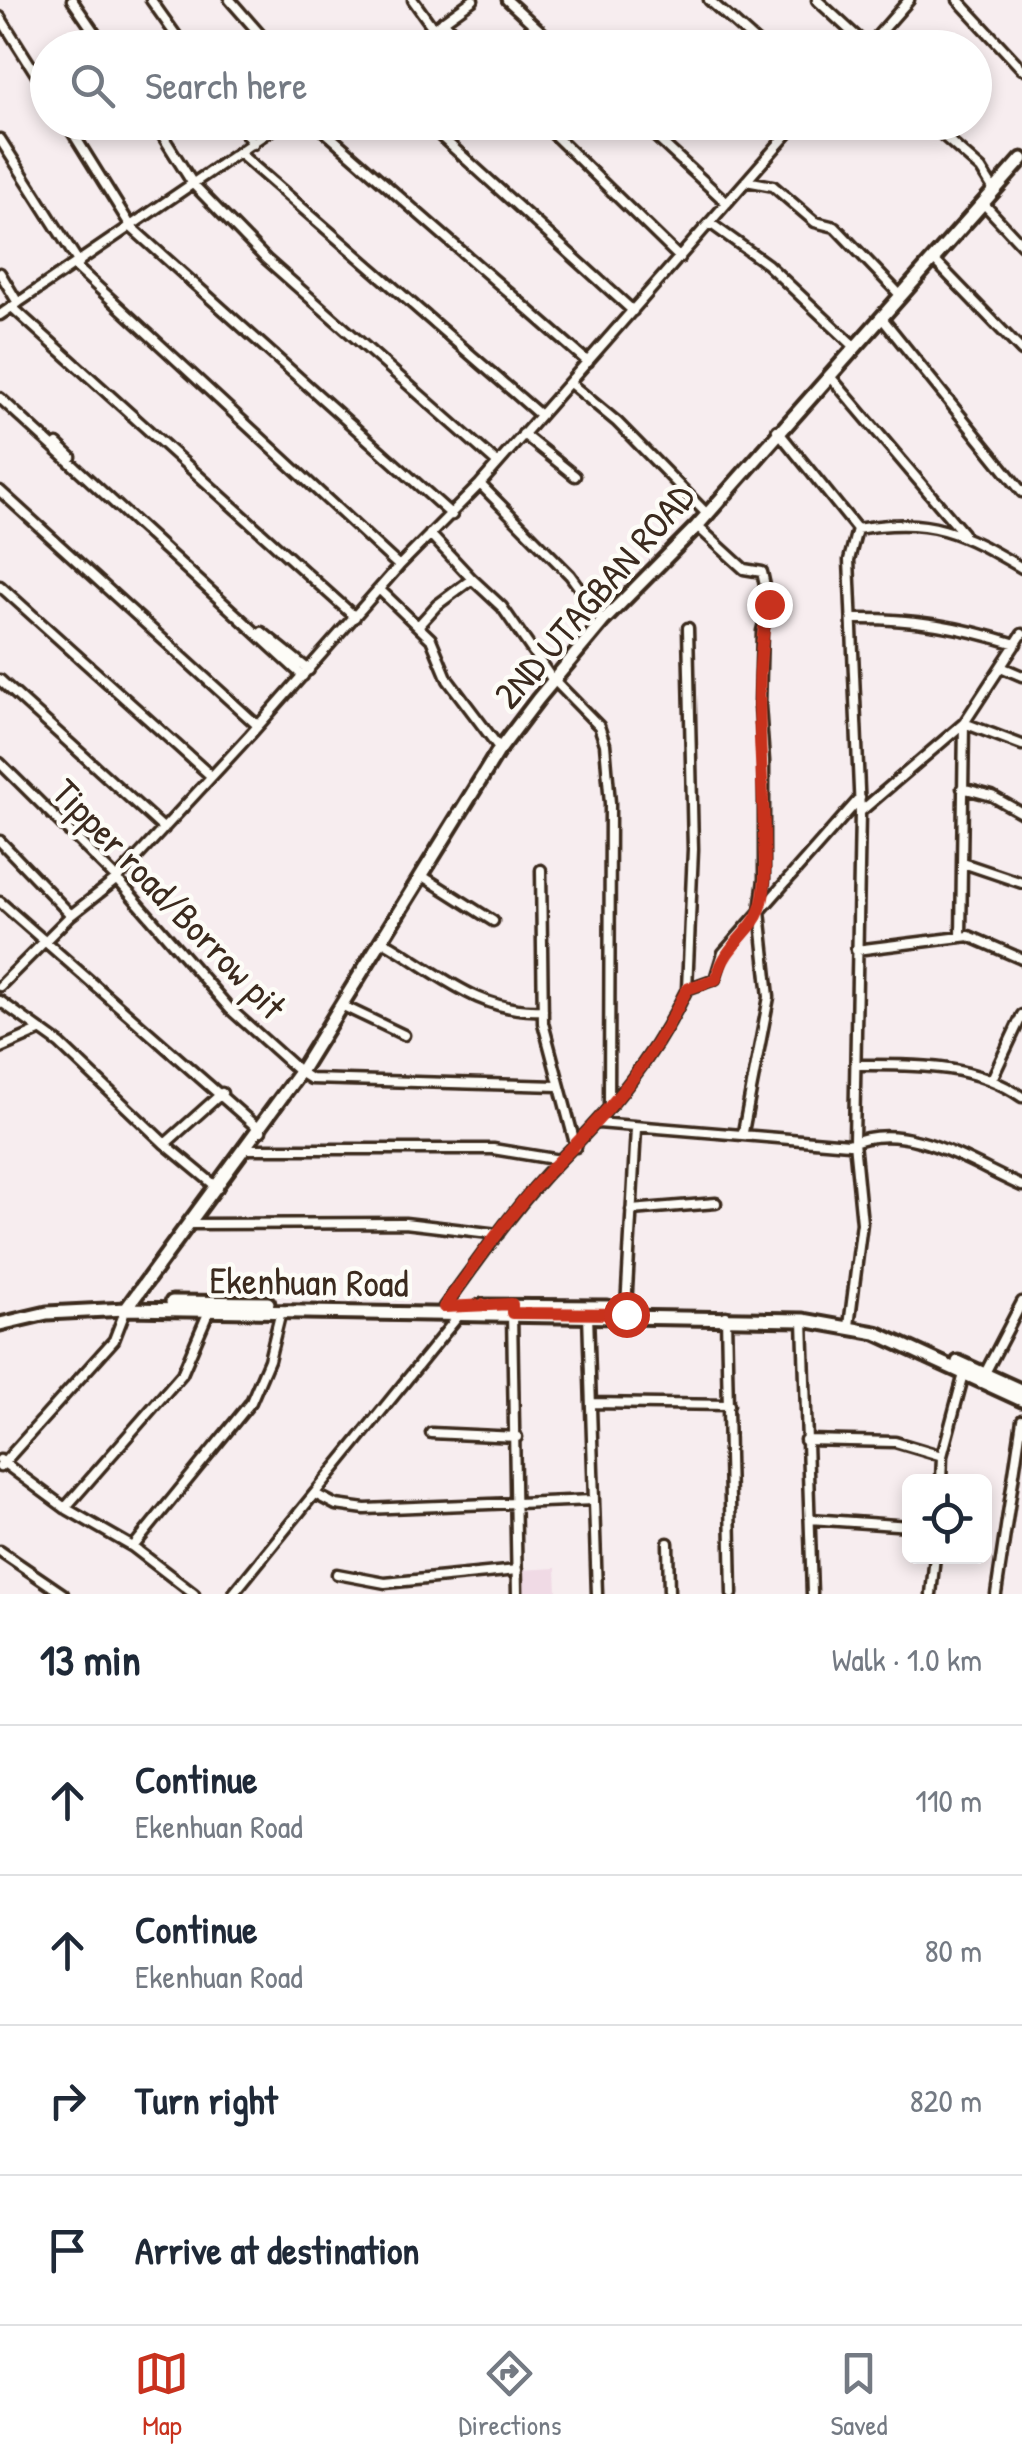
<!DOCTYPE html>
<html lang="en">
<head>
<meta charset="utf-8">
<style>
	body { margin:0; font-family:"Patrick Hand",sans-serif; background:#f6f6f7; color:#1f2937 }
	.controls { position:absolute; right:30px; bottom:30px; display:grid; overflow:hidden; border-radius:15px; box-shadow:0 5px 15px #0003 }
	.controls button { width:90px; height:90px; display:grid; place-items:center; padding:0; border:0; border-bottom:2px solid #e0e1e3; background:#fff; color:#1f2937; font:50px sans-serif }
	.stop { position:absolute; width:30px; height:30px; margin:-22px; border:8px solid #c8321e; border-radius:50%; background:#fff }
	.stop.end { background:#c8321e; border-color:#fff; box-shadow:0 2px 10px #0008 }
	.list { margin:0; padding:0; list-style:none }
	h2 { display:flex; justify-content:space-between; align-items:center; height:130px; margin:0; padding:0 40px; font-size:42px }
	h2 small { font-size:32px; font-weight:400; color:#747a83 }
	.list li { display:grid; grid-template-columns:65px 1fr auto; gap:30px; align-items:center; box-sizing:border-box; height:150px; padding:0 40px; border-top:2px solid #e0e1e3 }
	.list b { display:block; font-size:38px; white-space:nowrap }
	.list p { margin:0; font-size:32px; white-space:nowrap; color:#747a83 }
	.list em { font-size:32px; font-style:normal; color:#747a83 }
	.icon { flex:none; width:55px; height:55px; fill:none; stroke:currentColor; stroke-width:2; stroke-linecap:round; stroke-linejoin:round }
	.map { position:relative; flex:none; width:1022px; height:1594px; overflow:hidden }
	.search { position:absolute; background:#fff; box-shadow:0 5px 15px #0003; left:30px; right:30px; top:30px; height:110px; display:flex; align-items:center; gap:25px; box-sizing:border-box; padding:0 35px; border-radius:55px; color:#747a83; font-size:38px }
	.sheet { height:730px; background:#fff }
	nav { display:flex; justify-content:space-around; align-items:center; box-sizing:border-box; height:140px; border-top:2px solid #e0e1e3; background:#fff; font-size:28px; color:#747a83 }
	nav a { display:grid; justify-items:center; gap:5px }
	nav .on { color:#c8321e }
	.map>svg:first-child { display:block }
	.built { fill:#f0dae5 }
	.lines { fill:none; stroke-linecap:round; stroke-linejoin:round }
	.street-casing { stroke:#3b2a1e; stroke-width:15 }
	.secondary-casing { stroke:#3b2a1e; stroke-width:19 }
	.street { stroke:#fdfcf7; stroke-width:8 }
	.secondary { stroke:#fdfcf7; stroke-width:11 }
	.route { stroke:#c8321e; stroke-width:12 }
	.labels { text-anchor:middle; stroke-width:9; stroke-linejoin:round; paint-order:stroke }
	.street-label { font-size:38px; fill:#3b2a1e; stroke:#fdfcf7 }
</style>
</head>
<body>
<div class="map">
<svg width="1022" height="1594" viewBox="0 0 1022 1594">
	<rect width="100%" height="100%" fill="#f7edef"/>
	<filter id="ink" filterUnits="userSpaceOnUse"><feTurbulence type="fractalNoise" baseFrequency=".01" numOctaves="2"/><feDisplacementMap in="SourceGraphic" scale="20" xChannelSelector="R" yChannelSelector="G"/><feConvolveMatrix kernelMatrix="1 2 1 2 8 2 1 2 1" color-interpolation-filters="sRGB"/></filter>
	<g filter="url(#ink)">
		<path class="built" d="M556,1568L557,1594H521L520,1570Z"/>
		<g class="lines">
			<defs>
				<path id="street" d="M72,0L105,48
					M151,0L185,48
					M230,0L272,48
					M413,0L433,28
					M507,0L559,48
					M709,0L763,48
					M817,0L868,47
					M958,0L1022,69
					M0,17L48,93
					M443,21L469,48
					M406,48L473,0
					M867,48L909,0
					M66,122L132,228L452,515
					M154,122L193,184L266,259L496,462
					M238,122L253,144
					M314,122L588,362
					M425,122L633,311
					M541,122L680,258
					M640,122L727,203
					M928,122L981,169L994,190
					M0,139L79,263
					M239,153L540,415
					M746,181L773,186L815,222L835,227L901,296
					M983,203L1022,245
					M710,223L767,264L855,347
					M933,259L1022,351
					M75,266L399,566
					M0,273L18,303
					M12,307L355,617
					M0,315L283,122
					M881,317L1022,492
					M829,375L963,533
					M570,383L617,422L707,514
					M0,398L303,676
					M777,430L857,529L849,560L860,812L854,1142L862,1223L849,1326
					M523,434L575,476
					M57,444L71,457
					M480,484L570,575L603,621
					M0,491L257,725
					M697,526L744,569L762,572L769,604L762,631L760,706L764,761V879L760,911L769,997L743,1132
					M857,529C931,516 960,532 1022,568
					M430,534L472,579
					M0,586L211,776
					M380,590L431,639L448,680L500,749
					M854,619C912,618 961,627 1016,644
					M418,626L437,605L472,579L502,607L554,682
					M262,632L309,670
					M1001,667L1022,676
					M0,680L164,829
					M555,681L599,726L605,744L610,803L609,1108
					M0,763L117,879L230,1009L300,1072L311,1079L558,1086
					M962,788L992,796L1022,813
					M860,812L964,723L1022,634
					M0,841L71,915
					M963,863L1022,883
					M541,870L543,1023L576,1147
					M424,877L493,921
					M0,902L261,1131
					M961,937L964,723L1022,745
					M383,941C436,971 480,1014 543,1010
					M856,950L969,936L1022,959
					M0,986L71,915L117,879L250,735L399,566L480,484L798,122
					M687,989L693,849L688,628
					M0,1001L60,1044L165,1144L218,1188
					M341,1005L404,1035
					M0,1048L39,1031
					M858,1065C916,1065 973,1063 1022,1097
					M992,1079L1022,1015
					M598,1123L849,1144C906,1118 971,1164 1022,1186
					M165,1144L222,1093
					M244,1149H493L560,1160
					M631,1210L716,1203
					M191,1224L405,1223L498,1234
					M444,1307C480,1258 516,1205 559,1161C612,1108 654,1058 687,989L715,979L723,953L860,798
					M626,1308L636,1129
					M512,1314L517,1594
					M588,1314L597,1594
					M726,1316L732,1594
					M803,1320L812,1594
					M983,1377L1022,1302
					M591,1403L729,1405
					M431,1433L517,1437
					M805,1440L895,1442L942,1456
					M0,1460L65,1508L133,1547L194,1594
					M0,1467L114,1340L126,1309
					M941,1482L942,1456L965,1370
					M315,1494L336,1505L365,1509L594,1500
					M65,1508L182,1374L209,1311
					M810,1519L910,1526
					M668,1543L669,1594
					M133,1547L251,1402L269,1360L281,1311
					M0,1551L63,1594
					M337,1574L385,1583L517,1570
					M233,1594L460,1314
					M931,1594L935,1556
					M996,1594L1022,1420"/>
				<path id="secondary" d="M172,1302L268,1303
					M481,1306L608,1307
					M126,1309L300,1072L497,753L538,699L603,621L697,526L1022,159
					M0,1324L47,1313L126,1309L803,1320L876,1333L1022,1400
					M958,1362L1022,1391"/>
			</defs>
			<use href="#street" class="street-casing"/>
			<use href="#secondary" class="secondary-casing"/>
			<use href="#street" class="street"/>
			<use href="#secondary" class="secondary"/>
		</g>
	</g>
	<g class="lines" filter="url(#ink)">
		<path class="route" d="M626,1314L512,1313V1304L444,1307C480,1258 516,1204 559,1161C612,1108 654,1058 687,989L716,979C726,943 751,934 760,909C768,887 764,857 764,833C763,759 751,676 769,604"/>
	</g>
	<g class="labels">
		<g class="street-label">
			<text transform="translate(594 596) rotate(-49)" y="13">2ND UTAGBAN ROAD</text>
			<text transform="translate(169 899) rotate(46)" y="13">Tipper road/Borrow pit</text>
			<text transform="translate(309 1282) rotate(1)" y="13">Ekenhuan Road</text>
		</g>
	</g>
</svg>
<div class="controls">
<button><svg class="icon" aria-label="locate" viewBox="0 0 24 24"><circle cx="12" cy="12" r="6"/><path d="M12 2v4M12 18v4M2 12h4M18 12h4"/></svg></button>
</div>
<div class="stop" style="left:626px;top:1314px"></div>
<div class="stop end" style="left:769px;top:604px"></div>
<div class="search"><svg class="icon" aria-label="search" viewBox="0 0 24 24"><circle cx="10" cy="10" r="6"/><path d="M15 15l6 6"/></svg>Search here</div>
</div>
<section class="sheet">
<h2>13 min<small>Walk · 1.0 km</small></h2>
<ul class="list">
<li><svg class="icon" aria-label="ahead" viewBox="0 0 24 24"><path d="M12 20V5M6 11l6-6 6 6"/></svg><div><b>Continue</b><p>Ekenhuan Road</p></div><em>110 m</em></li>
<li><svg class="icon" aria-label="ahead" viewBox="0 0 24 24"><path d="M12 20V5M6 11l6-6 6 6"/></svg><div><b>Continue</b><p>Ekenhuan Road</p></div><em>80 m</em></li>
<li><svg class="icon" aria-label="right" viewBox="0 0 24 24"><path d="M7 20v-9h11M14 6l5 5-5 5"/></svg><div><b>Turn right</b></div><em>820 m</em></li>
<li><svg class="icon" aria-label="arrive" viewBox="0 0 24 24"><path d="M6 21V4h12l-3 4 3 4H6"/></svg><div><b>Arrive at destination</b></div></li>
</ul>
</section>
<nav>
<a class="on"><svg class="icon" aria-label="map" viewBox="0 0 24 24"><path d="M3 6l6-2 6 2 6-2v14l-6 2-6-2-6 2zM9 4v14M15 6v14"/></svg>Map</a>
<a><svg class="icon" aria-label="directions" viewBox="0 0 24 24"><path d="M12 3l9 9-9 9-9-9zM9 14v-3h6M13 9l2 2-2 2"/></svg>Directions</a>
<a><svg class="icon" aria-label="saved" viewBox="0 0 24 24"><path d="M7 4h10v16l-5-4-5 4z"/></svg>Saved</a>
</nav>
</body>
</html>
